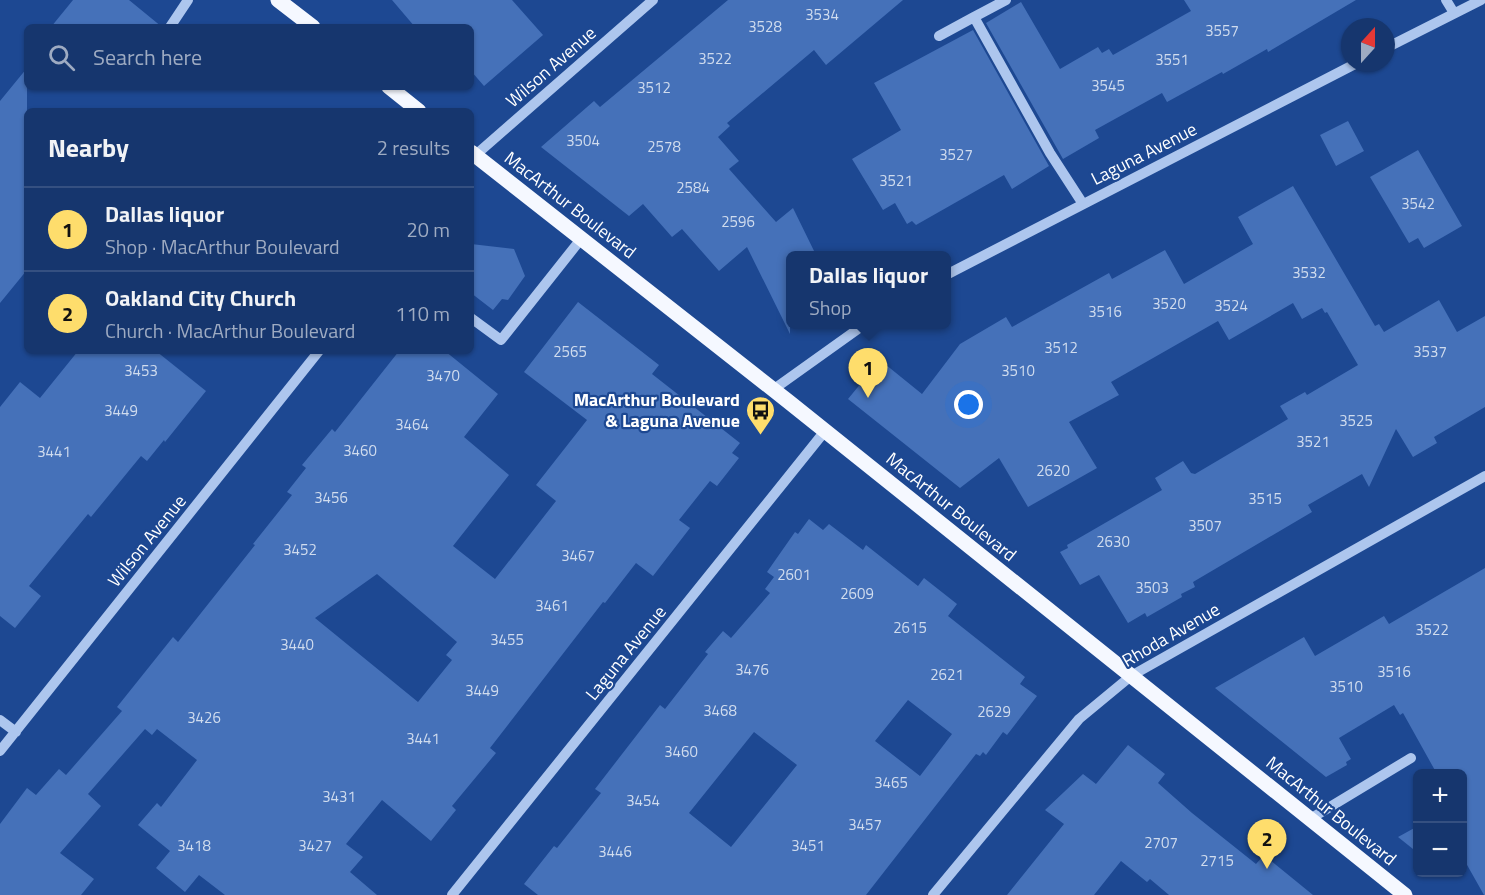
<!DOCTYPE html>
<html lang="en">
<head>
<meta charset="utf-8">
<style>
	body { margin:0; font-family:"Titillium Web",sans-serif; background:#234176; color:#f1f3f6 }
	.controls { position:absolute; right:18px; bottom:18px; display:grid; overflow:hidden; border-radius:9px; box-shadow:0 2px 4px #0004 }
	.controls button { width:54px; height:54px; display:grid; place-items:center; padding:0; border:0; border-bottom:2px solid #355081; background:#16366e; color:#f1f3f6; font:30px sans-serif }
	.compass { position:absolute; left:1341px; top:18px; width:54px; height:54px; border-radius:50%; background:#16366e; box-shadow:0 2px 4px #0004; rotate:21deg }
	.you { position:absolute; left:969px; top:405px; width:21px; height:21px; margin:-15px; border:4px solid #fff; border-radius:50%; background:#1a73e8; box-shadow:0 0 0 9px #1a73e833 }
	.badge { display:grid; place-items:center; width:39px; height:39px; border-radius:50%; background:#fedd6c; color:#111; font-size:20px; font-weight:700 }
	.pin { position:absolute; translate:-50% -50px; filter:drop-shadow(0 2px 3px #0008) }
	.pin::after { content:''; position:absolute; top:32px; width:21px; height:18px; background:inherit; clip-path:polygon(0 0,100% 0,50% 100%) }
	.popup { position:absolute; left:786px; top:251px; width:165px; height:78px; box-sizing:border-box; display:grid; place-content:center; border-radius:9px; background:#16366e; filter:drop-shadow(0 2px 4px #0005); font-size:20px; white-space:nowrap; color:#9eabc2 }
	.popup b { font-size:22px; color:#f1f3f6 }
	.popup::after { content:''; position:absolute; left:50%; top:100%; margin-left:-12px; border:12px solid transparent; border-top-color:#16366e }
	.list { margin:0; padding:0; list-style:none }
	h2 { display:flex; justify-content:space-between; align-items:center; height:78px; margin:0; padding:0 24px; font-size:26px }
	h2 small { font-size:20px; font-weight:400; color:#9eabc2 }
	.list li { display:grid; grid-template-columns:39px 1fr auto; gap:18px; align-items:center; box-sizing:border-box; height:84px; padding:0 24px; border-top:2px solid #355081 }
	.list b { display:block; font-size:22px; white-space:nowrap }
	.list p { margin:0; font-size:20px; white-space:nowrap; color:#9eabc2 }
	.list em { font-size:20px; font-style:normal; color:#9eabc2 }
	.icon { flex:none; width:33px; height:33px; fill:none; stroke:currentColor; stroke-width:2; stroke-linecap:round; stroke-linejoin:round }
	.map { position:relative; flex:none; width:1485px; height:895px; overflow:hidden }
	.search { position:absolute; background:#16366e; box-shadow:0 2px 4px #0004; left:24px; top:24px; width:450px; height:66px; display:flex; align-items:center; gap:15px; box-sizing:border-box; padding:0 21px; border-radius:9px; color:#9eabc2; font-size:22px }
	.panel { position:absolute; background:#16366e; box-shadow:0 2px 4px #0004; left:24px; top:108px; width:450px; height:246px; border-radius:9px }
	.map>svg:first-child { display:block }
	.building { fill:#4571b9; fill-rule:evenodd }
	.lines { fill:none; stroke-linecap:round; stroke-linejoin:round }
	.minor { stroke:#adc6ee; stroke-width:10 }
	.major { stroke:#f5f8ff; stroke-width:15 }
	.labels { text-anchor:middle; stroke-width:4.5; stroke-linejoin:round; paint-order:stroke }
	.number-label { font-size:15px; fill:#d0dcee }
	.street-label { font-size:18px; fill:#fff; stroke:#1d4892 }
	.poi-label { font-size:18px; font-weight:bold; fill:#fff; stroke:#1d4892; text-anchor:end }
</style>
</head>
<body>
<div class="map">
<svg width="1485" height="895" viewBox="0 0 1485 895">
	<rect width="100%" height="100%" fill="#1d4892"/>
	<path class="building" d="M73,0H129L162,27H51Z
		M392,0H512L543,35L484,86L471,71V27H415Z
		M728,0H903L826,65L814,50L727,123L730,126L718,137L739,161L729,169L776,222L793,208L816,255H790V334L747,247L719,271L682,229L672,237L643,204L629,216L541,147L594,101L600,107Z
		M1184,0H1356L1268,52L1267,49L1223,74L1222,72L1167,102L1162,93L1095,130L1099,138L1063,159L986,23L1021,2L1060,69L1098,47L1102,53L1109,49L1113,55L1191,11Z
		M973,30L1049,166L1012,189L1004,175L916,225L912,221L907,224L895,203L883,210L852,159L901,130L874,83Z
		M27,68V270L0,303V101Z
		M1348,121L1364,151L1336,166L1320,135Z
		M1418,150L1462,226L1424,248L1418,238L1409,243L1370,177Z
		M1293,186L1375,326L1379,324L1384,332L1439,300L1457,332L1485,316V407L1434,437L1437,443L1413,457L1396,429L1369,487L1362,474L1308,505L1312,512L1193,582L1195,587L1181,594L1182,597L1147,617L1145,613L1128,623L1099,575L1080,585L1060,552L1068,548L1067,545L1162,490L1155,478L1183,461L1191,473L1195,474L1288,419L1280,406L1305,392L1307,395L1358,365L1327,312L1325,313L1322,308L1302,319L1293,303L1229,340L1218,321L1111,382L1119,395L1069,422L1097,468L1028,507L999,458L960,488L848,399L880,360L922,394L960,344L1006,317L1012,327L1109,273L1112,279L1165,250L1184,284L1253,244L1238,217Z
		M471,244L514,249L525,276L508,300L502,299L493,310L471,293Z
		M578,302L659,365L652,374L740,443L732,453L739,458L717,486L710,481L679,520L690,528L653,576L636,563L605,603L603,602L490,748L496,753L452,806L456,810L431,841L382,800L346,844L363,857L350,872L377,895H225L199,875L185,892L156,868L170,851L138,825L157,803L161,807L197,760L157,729L152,735L145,729L88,794L101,806L60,853L94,879L81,895H0V824L27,788L36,795L59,769L66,775L122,711L117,707L173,637L178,642L255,545L253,544L292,495L287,492L306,468L302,465L332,429L335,432L399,351H445L498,394L464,437L509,475L453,546L495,579L556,501L536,485L587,420L524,372ZM377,574L457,642L446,655L452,660L418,702L315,618Z
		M78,351H156L206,391L165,442L164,440L147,461L141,456L91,517L88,514L29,586L41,596L15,628L0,616V407L20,382L40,398Z
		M809,519L823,530L829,524L863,550L866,545L918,586L924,578L957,604L948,616L1025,677L1020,684L1037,696L1007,735L1003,732L986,755L983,752L980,756L976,754L866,895H538L524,884L554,846L557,848L601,793L595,789L660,705L665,709L708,654L705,652L723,631L731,638L770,593L765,589L774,577L767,572L795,532L798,534ZM908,700L952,734L920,776L875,741ZM754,732L797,765L731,847L689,813Z
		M1485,568V895H1484L1462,856V774H1437L1403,713L1400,715L1394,705L1339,738L1351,759L1346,762L1347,765L1326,777L1215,688L1304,637L1315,656L1384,616L1389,624Z
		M1128,745L1165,774L1158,783L1192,813L1256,864L1264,855L1313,895H1169L1150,879L1147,882L1121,861L1094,895H1007L1064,824L1045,810L1083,774L1096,784Z
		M1418,826V853L1398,837Z"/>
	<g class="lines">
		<path class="minor" d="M1006,0L974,17L1050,153L1083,204
			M1446,0L1454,13
			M170,27L188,0
			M939,36L974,17
			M1386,48L1481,0
			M471,159L653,0
			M946,275L1357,63
			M471,318L501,340L581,239
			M774,389L865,324
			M0,720L16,732
			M0,751L319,351
			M1310,819L1411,758
			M452,895L825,431
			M933,895L1079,719L1131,676L1485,476"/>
		<path class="major" d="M278,0L313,27
			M389,87L419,111
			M471,152L789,402L1405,895"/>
	</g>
	<defs>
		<symbol id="bus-pin" viewBox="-11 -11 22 30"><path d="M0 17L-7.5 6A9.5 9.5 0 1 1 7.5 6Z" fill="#fedd6c" stroke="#1d4892"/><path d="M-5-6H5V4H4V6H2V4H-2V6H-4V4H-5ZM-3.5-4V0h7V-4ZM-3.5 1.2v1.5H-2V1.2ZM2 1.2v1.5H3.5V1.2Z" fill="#111"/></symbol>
	</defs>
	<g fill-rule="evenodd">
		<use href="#bus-pin" x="744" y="394" width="33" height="45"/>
	</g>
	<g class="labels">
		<g class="number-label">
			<text x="822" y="20">3534</text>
			<text x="765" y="32">3528</text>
			<text x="1222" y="36">3557</text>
			<text x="715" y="64">3522</text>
			<text x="1172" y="65">3551</text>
			<text x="1108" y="91">3545</text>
			<text x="654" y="93">3512</text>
			<text x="583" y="146">3504</text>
			<text x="664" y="152">2578</text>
			<text x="956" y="160">3527</text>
			<text x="896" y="186">3521</text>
			<text x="693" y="193">2584</text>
			<text x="1418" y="209">3542</text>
			<text x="738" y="227">2596</text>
			<text x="1309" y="278">3532</text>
			<text x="1169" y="309">3520</text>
			<text x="1231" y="311">3524</text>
			<text x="1105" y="317">3516</text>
			<text x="1061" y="353">3512</text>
			<text x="570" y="357">2565</text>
			<text x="1430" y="357">3537</text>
			<text x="141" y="376">3453</text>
			<text x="1018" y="376">3510</text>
			<text x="443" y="381">3470</text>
			<text x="121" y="416">3449</text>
			<text x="1356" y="426">3525</text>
			<text x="412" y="430">3464</text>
			<text x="1313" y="447">3521</text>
			<text x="360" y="456">3460</text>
			<text x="54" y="457">3441</text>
			<text x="1053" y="476">2620</text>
			<text x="331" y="503">3456</text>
			<text x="1265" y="504">3515</text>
			<text x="1205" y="531">3507</text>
			<text x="1113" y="547">2630</text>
			<text x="300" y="555">3452</text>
			<text x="578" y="561">3467</text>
			<text x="794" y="580">2601</text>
			<text x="1152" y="593">3503</text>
			<text x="857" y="599">2609</text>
			<text x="552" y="611">3461</text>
			<text x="910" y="633">2615</text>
			<text x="1432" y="635">3522</text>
			<text x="507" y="645">3455</text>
			<text x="297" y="650">3440</text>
			<text x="752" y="675">3476</text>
			<text x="1394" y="677">3516</text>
			<text x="947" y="680">2621</text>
			<text x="1346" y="692">3510</text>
			<text x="482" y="696">3449</text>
			<text x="720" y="716">3468</text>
			<text x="994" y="717">2629</text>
			<text x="204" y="723">3426</text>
			<text x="423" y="744">3441</text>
			<text x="681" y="757">3460</text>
			<text x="891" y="788">3465</text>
			<text x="339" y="802">3431</text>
			<text x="643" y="806">3454</text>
			<text x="865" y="830">3457</text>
			<text x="1161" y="848">2707</text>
			<text x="194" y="851">3418</text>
			<text x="315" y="851">3427</text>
			<text x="808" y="851">3451</text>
			<text x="615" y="857">3446</text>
			<text x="1217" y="866">2715</text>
		</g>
		<g class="street-label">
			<text transform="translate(551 67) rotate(-41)" y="6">Wilson Avenue</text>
			<text transform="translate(1144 154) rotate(-27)" y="6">Laguna Avenue</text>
			<text transform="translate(570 205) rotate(38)" y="6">MacArthur Boulevard</text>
			<text transform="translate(951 507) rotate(39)" y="6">MacArthur Boulevard</text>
			<text transform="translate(147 541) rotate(-51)" y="6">Wilson Avenue</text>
			<text transform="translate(1171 635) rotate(-30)" y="6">Rhoda Avenue</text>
			<text transform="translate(626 653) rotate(-51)" y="6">Laguna Avenue</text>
			<text transform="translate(1331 811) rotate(39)" y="6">MacArthur Boulevard</text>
		</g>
		<g class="poi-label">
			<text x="740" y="406">MacArthur Boulevard<tspan x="740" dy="21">&amp; Laguna Avenue</tspan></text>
		</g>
	</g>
</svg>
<div class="controls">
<button>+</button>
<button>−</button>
</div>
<svg class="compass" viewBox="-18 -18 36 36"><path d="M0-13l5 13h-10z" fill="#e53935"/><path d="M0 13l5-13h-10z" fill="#9eabc2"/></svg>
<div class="you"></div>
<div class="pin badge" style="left:868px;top:398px">1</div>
<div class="popup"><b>Dallas liquor</b>Shop</div>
<div class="pin badge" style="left:1267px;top:869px">2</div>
<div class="search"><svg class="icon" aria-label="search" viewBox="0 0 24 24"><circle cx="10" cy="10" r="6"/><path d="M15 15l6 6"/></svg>Search here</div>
<section class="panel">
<h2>Nearby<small>2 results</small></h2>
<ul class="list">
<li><span class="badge">1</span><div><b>Dallas liquor</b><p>Shop · MacArthur Boulevard</p></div><em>20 m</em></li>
<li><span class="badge">2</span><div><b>Oakland City Church</b><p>Church · MacArthur Boulevard</p></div><em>110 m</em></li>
</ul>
</section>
</div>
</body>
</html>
